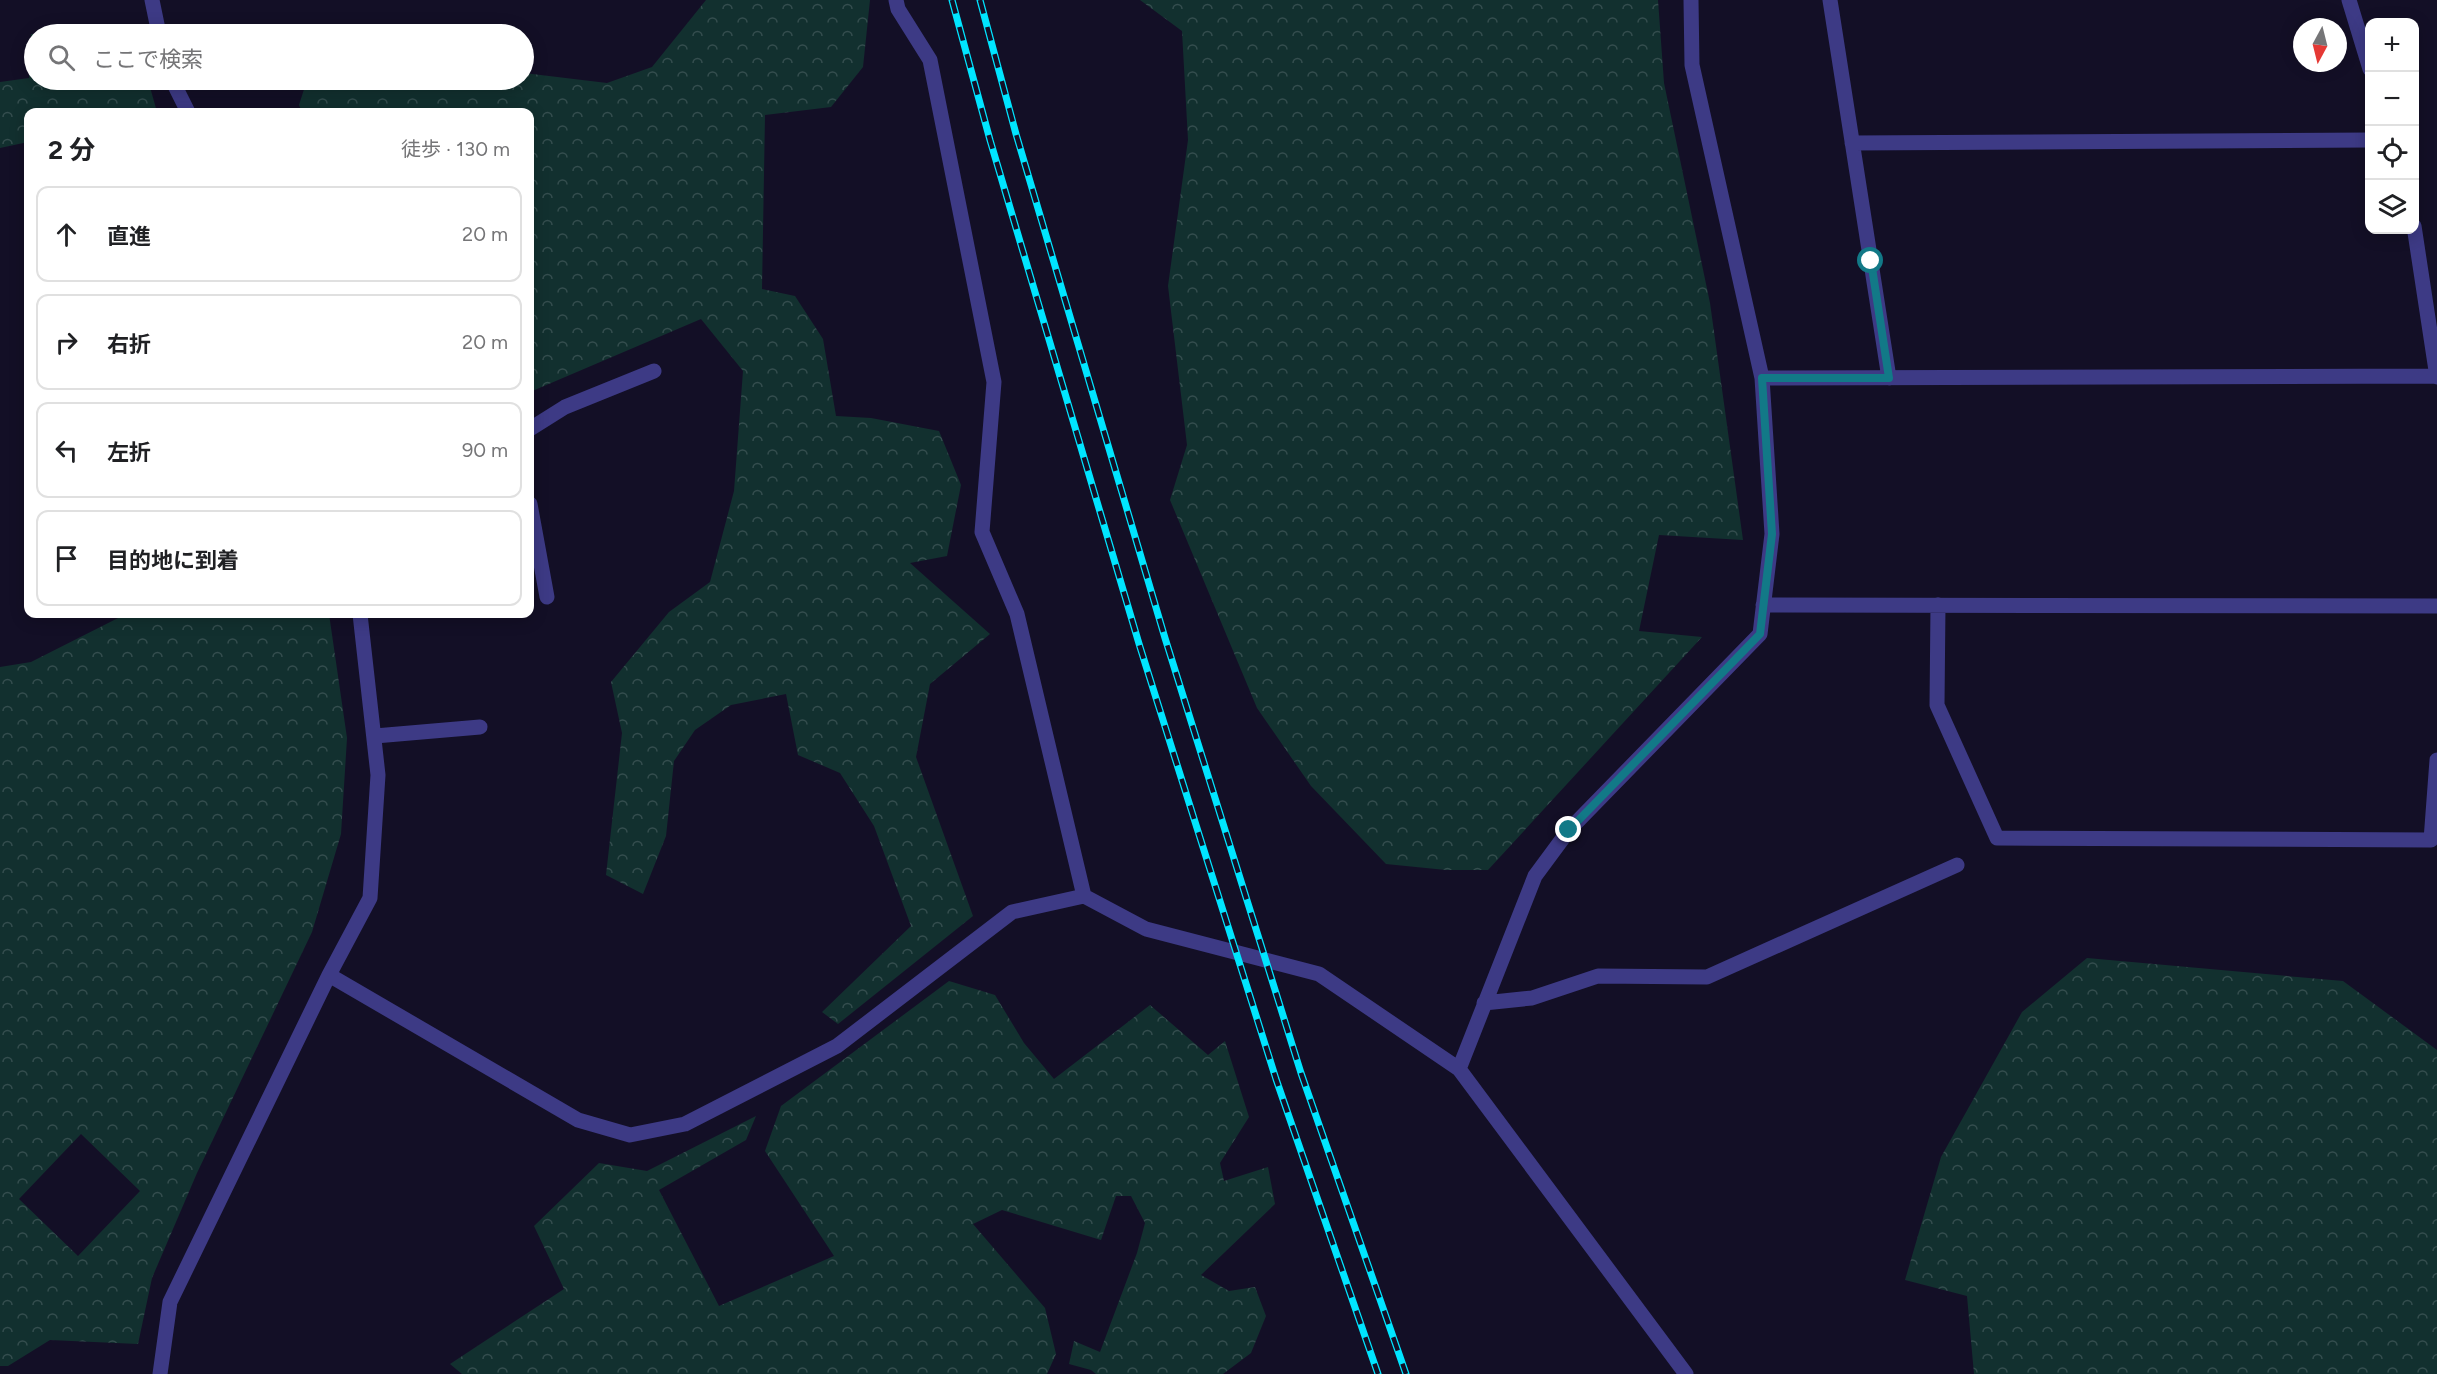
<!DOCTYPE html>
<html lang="ja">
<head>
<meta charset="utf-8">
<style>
	body { margin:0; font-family:Figtree,"Noto Sans JP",sans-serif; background:#f6f6f6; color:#202124 }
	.controls { position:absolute; right:18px; top:18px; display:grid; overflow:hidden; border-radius:12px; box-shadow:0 3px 15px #0003 }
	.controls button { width:54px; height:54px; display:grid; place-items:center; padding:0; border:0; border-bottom:2px solid #e0e0e0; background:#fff; color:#202124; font:30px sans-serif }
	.compass { position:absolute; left:2293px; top:18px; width:54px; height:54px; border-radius:50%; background:#fff; box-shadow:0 3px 15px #0003; rotate:187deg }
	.stop { position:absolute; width:18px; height:18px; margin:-14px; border:4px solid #127987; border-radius:50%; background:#fff }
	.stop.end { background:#127987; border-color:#fff; box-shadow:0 2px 6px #0008 }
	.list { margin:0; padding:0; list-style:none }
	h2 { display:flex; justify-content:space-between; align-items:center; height:78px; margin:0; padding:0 24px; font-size:26px }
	h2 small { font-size:20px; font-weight:400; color:#757577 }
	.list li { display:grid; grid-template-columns:39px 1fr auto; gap:18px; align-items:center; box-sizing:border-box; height:96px; margin:0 12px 12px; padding:0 12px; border:2px solid #e0e0e0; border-radius:12px }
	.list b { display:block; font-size:22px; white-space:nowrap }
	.list em { font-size:20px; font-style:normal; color:#757577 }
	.icon { flex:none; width:33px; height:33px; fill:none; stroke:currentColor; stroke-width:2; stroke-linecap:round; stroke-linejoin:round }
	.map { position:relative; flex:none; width:2437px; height:1374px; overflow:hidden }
	.search { position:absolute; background:#fff; box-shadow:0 3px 15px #0003; left:24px; top:24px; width:510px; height:66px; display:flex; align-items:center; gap:15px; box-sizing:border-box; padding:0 21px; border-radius:33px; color:#757577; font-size:22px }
	.panel { position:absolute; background:#fff; box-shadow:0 3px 15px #0003; left:24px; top:108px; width:510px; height:510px; border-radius:12px }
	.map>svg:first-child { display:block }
	.forest { fill:url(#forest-crowns); fill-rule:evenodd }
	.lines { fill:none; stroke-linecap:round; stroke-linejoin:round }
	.street { stroke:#3d3a85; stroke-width:15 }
	.rail-casing { stroke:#00e5ff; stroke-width:7 }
	.rail { stroke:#130f26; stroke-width:4.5; stroke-dasharray:14; stroke-linecap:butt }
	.route { stroke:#127987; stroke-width:8 }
</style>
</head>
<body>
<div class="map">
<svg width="2437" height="1374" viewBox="0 0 2437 1374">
	<defs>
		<pattern id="forest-crowns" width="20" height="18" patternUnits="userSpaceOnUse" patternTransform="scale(1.5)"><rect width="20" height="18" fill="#12302f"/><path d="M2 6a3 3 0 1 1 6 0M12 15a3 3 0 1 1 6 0" fill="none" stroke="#344d4e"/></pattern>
	</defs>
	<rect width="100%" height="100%" fill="#130f26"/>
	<path class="forest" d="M706,0H870L863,67L831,107L765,115L762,289L795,296L823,339L836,416L871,418L939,431L961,485L947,556L910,563L990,634L930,684L916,757L973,916L838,1024L822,1012L911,926L874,826L840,773L798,755L786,694L731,705L695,730L674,761L666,836L643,894L606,875L622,733L611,682L669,612L710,582L734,491L743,371L701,319L530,392V112H302L299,105L307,80H524V73L607,83L652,67Z
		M1140,0H1658L1664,83L1710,303L1743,540L1659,535L1639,631L1702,637L1488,870H1446L1386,864L1311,786L1257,708L1170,500L1187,445L1168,286L1188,140L1182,31Z
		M31,34H62H34V80H68L70,87L93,80H148L157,112H28V142L0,148V82L29,78Z
		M126,614H329L347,738L341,834L312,932L197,1173L152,1278L138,1344L50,1340L8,1366H0V667L31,662ZM81,1134L140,1191L78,1256L19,1199Z
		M2087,958L2343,981L2437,1050V1374H1974L1967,1296L1905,1280L1941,1157L2022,1012Z
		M949,981L995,995L1024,1043L1054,1079L1150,1005L1208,1055L1225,1041L1249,1117L1220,1163L1224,1181L1268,1167L1275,1204L1201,1275L1229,1291L1255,1287L1266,1316L1251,1353L1223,1374H1096L1091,1370L1069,1364L1074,1341L1100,1352L1137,1253L1145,1223L1131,1196H1116L1101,1240L1002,1210L973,1224L1045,1308L1056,1354L1047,1374H462L450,1364L564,1289L534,1226L599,1163L647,1171L756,1116L746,1140L659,1190L719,1306L834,1256L765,1151L781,1106Z"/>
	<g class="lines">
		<path class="street" d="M152,0L159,34
			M896,0L898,9L930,60L994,382L982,532L1017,614L1084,896
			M1830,0L1889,378
			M2349,0L2370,69
			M172,80L188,112
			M1852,143L2370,140
			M2414,226L2437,377
			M1762,378L2437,376
			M530,429L565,407L654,371
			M530,504L547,597
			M1763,605L2437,606
			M1938,605L1937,705L1997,838L2431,840L2437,760
			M375,736L480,727
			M329,975L578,1120L630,1135L685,1124L837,1046L1012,912L1084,896L1146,929L1319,974L1459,1069L1686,1374
			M1484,1003L1532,998L1598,976L1707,977L1957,865
			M1459,1069L1535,876L1569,830L1760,634L1772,534L1762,378L1692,65L1691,0
			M160,1374L170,1302L329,975L370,898L378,775L360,614"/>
		<defs>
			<path id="rail" d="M952,0L990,140L1140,647L1276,1079L1378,1374
				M980,0L1016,134L1165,638L1301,1073L1406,1374"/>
		</defs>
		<use href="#rail" class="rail-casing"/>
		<use href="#rail" class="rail"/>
	</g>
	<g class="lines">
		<path class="route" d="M1569,830L1760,634L1772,534L1762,378H1889L1871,261"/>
	</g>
</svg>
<div class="controls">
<button>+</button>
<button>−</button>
<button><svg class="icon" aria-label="locate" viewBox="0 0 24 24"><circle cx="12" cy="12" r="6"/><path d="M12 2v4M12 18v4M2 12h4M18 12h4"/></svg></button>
<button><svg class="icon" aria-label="layers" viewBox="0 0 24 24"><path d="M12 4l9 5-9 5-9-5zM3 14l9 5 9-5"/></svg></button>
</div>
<svg class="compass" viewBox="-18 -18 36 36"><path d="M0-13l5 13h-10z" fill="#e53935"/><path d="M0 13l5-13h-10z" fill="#757577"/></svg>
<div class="stop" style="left:1871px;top:261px"></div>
<div class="stop end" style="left:1569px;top:830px"></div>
<div class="search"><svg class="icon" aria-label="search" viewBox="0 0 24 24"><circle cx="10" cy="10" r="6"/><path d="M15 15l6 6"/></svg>ここで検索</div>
<section class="panel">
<h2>2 分<small>徒歩 · 130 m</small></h2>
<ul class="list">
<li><svg class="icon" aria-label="ahead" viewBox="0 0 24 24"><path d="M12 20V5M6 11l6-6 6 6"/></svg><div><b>直進</b></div><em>20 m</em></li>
<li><svg class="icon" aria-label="right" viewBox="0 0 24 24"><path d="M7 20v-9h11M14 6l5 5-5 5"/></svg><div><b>右折</b></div><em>20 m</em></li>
<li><svg class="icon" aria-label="left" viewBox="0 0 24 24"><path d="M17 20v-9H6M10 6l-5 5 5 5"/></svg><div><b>左折</b></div><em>90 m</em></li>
<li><svg class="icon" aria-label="arrive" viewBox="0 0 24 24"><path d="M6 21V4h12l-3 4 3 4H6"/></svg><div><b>目的地に到着</b></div></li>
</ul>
</section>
</div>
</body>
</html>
